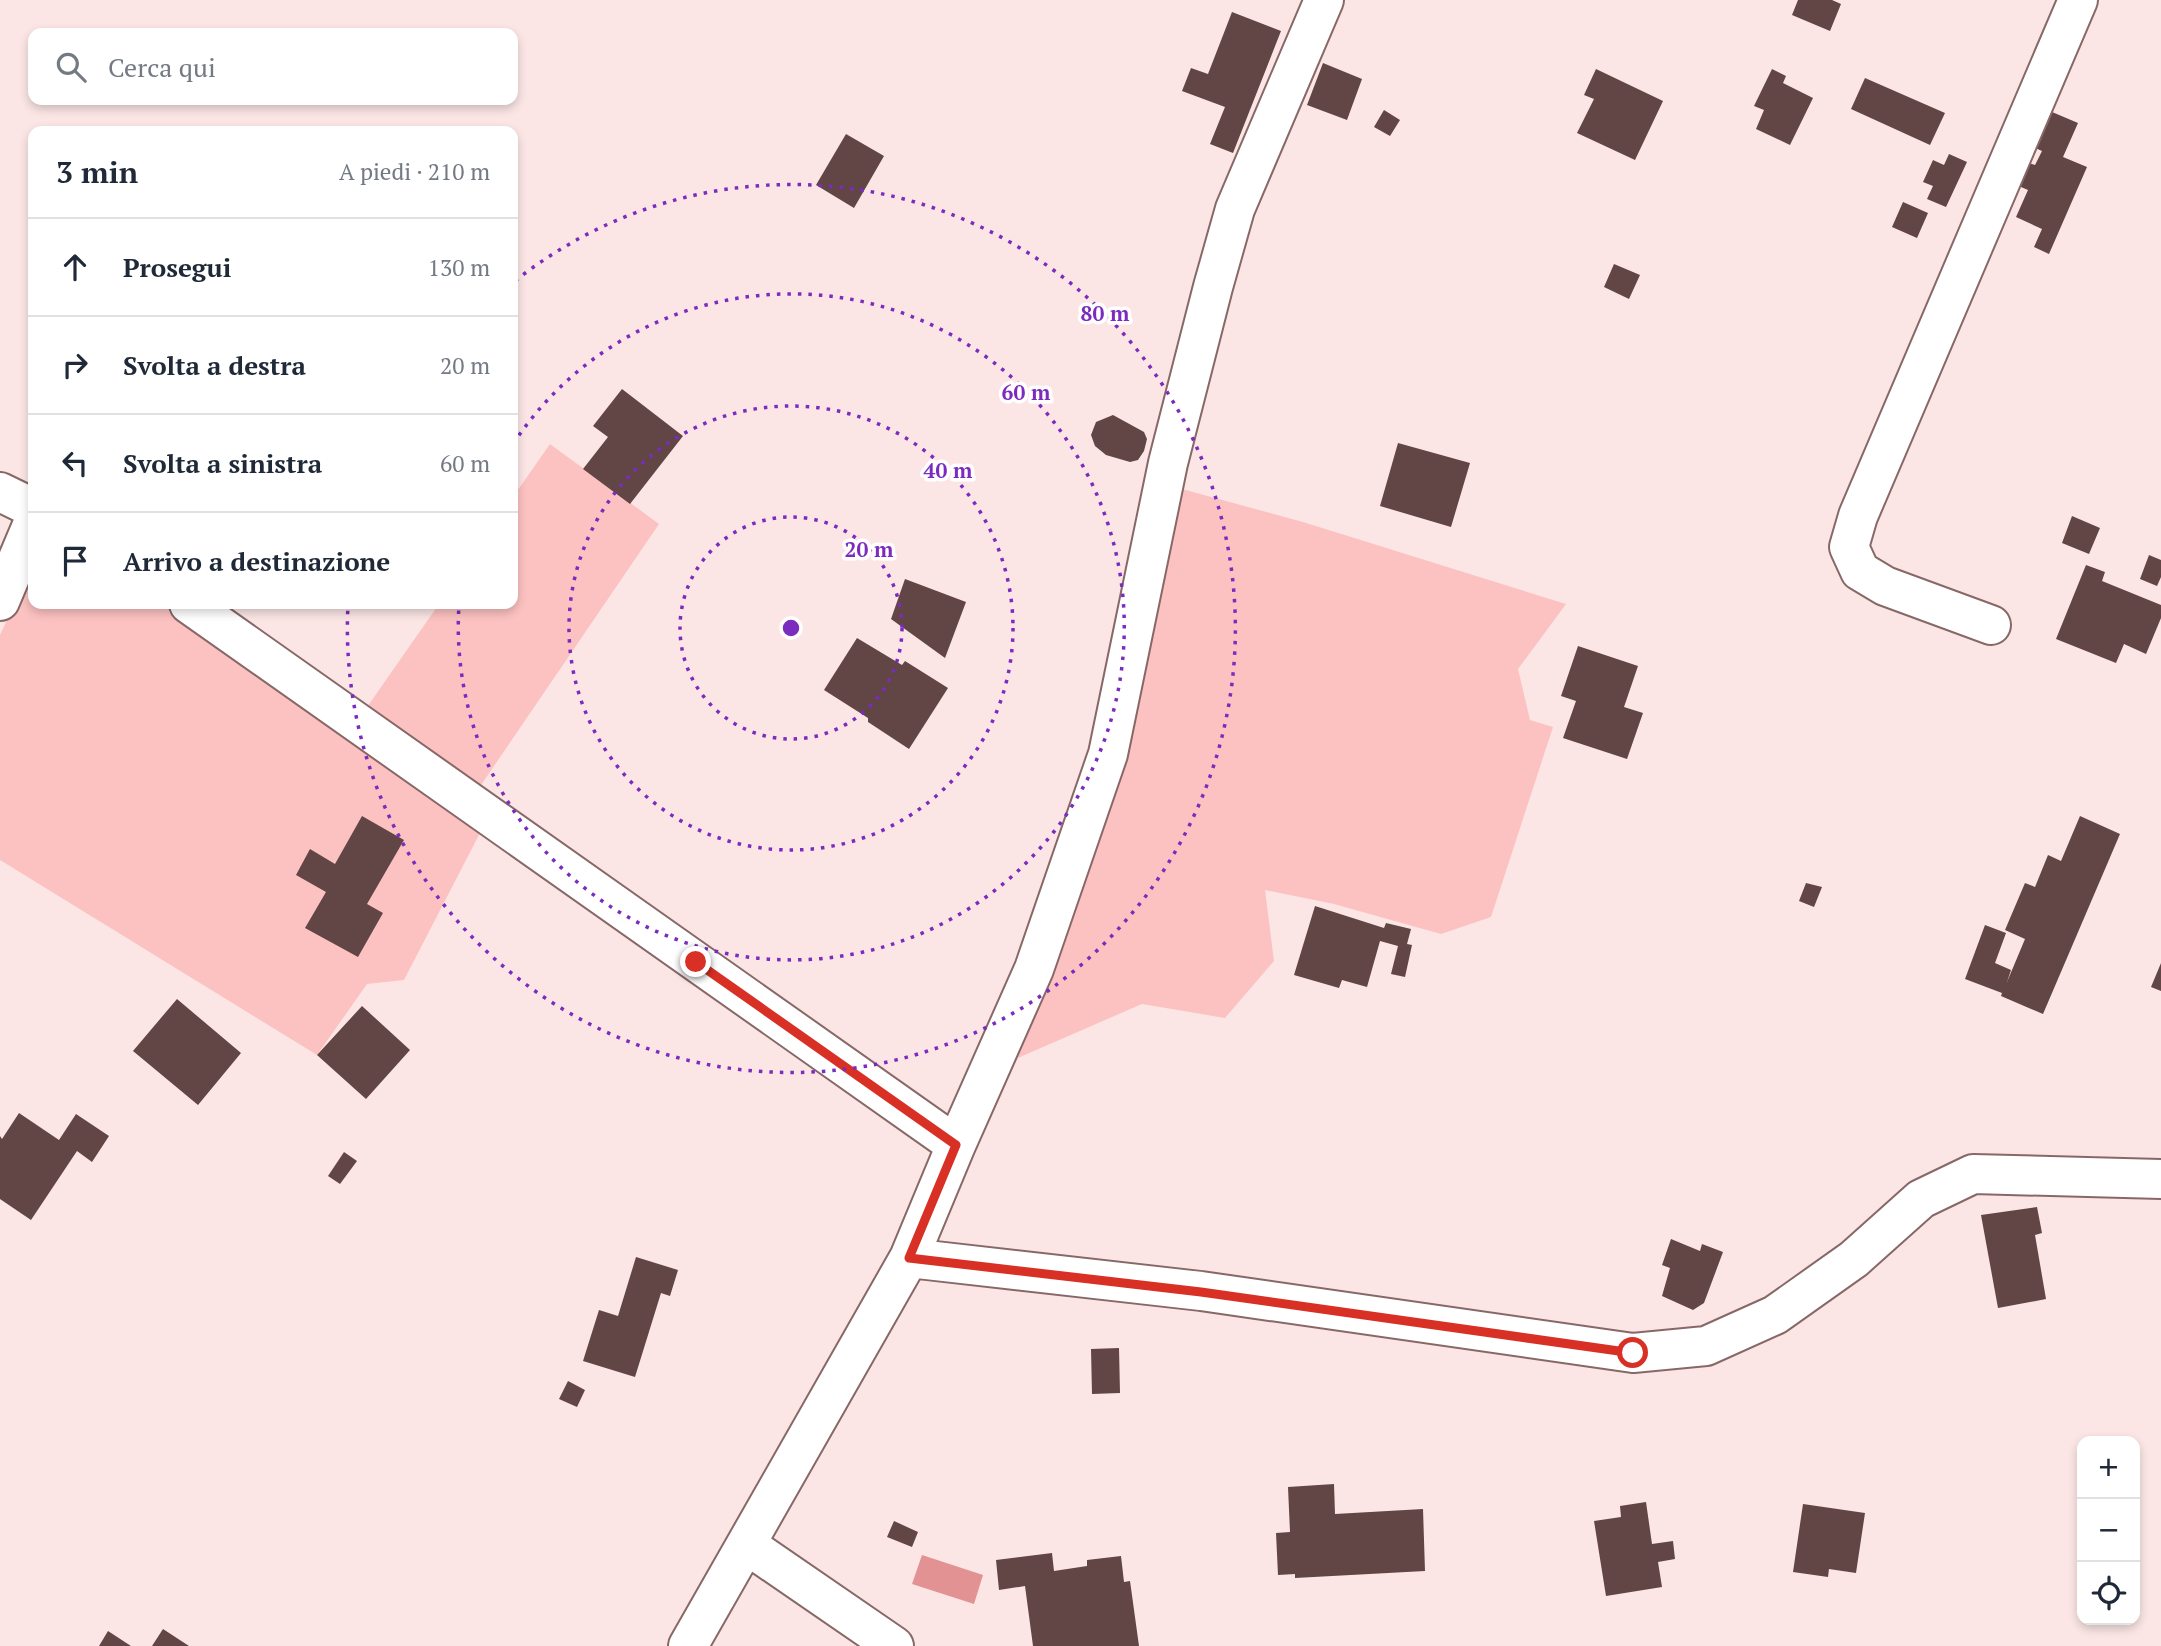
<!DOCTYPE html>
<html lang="it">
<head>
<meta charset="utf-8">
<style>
	body { margin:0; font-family:"PT Serif",serif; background:#f6f6f7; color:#1f2937 }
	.controls { position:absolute; right:21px; bottom:21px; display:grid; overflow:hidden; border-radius:14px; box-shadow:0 4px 10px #0003 }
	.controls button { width:63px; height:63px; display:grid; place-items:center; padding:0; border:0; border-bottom:2px solid #e0e1e3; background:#fff; color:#1f2937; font:35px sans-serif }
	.stop { position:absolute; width:21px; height:21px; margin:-16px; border:5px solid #d93025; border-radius:50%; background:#fff }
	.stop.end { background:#d93025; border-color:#fff; box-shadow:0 2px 7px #0008 }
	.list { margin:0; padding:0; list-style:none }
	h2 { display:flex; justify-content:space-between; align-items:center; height:91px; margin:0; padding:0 28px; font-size:30px }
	h2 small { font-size:23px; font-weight:400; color:#747a83 }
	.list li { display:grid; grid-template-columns:46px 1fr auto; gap:21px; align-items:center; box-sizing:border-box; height:98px; padding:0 28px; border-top:2px solid #e0e1e3 }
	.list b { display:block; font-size:26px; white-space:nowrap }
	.list em { font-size:23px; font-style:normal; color:#747a83 }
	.icon { flex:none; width:38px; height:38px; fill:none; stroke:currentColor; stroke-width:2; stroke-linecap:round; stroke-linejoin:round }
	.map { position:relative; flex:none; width:2161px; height:1646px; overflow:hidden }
	.search { position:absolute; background:#fff; box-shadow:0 4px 10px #0003; left:28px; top:28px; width:490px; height:77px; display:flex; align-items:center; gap:18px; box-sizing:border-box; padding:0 24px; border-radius:14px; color:#747a83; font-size:26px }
	.panel { position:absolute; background:#fff; box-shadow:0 4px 10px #0003; left:28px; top:126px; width:490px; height:483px; border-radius:14px }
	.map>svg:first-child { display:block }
	.green { fill:#fcc2c1 }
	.water { fill:#e29292 }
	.building { fill:#624545 }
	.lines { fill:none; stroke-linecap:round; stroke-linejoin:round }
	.street-casing { stroke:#876867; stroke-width:42 }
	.street { stroke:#fff; stroke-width:38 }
	.route { stroke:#d93025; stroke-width:9 }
	.ring { fill:none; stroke:#7b2cbf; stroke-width:3.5; stroke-dasharray:3.5 7 }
	.centre { fill:#7b2cbf; stroke:#fff; stroke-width:3.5 }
	.ring-label { font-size:21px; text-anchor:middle; font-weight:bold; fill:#7b2cbf; stroke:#fff; stroke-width:7; stroke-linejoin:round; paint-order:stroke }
</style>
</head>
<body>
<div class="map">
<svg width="2161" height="1646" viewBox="0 0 2161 1646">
	<rect width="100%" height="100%" fill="#fbe6e5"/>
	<path class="green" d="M550,444L659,524L479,788L481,831L404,980L367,984L317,1055L0,860V635L33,564V604H182L365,710L439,604H513V497Z
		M1182,489L1303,522L1566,604L1518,669L1530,720L1553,727L1491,917L1441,934L1334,904L1265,890L1274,961L1225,1018L1142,1004L1004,1064Z"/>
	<path class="water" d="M922,1555L983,1575L974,1604L912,1584Z"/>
	<path class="building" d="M1798,0H1832L1841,4L1830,31L1792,15Z
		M1232,12L1281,31L1233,153L1210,144L1225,107L1182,91L1191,68L1208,74Z
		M1323,63L1362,79L1347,120L1307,105Z
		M1596,69L1663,101L1635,160L1577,133L1594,99L1584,95Z
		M1772,69L1786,76L1783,83L1813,98L1790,145L1756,129L1764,110L1754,106Z
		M1865,78L1945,113L1930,145L1851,109Z
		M2045,109L2078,123L2063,157L2087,167L2049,254L2034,247L2042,229L2016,217L2028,190L2014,184L2024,161L2035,165L2042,151L2029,145Z
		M1384,110L1400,120L1390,136L1374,127Z
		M846,134L884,156L854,208L816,185Z
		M1949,154L1967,162L1946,207L1927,199L1933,186L1923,182L1933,160L1944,165Z
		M1903,202L1928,213L1917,238L1892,227Z
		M1614,264L1640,275L1629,299L1604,287Z
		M622,389L683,436L630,504L583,469L608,437L593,426Z
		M1113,415L1144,432L1147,439L1144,451L1138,460L1130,462L1106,455L1095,446L1091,435L1096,422Z
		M1398,443L1470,463L1451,527L1380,506Z
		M2072,516L2100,528L2089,554L2062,543Z
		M2149,555L2161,560V577L2157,586L2140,579Z
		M2086,565L2105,572L2102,581L2161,605V618L2146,654L2124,644L2116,663L2056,639Z
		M905,579L966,602L945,658L891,619Z
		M857,638L902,665L905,661L948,688L909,749L868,722V718L824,690Z
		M1578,646L1638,666L1624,707L1643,713L1627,759L1563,738L1576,701L1561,696Z
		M362,816L404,840L367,904L383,913L358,957L305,928L326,892L296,875L310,849L335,864Z
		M2080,816L2120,834L2043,1014L2001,996L2002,993L1965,979L1985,925L2006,933L1995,963L2011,970L2007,982L2025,939L2005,930L2025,883L2035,887L2048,855L2061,861Z
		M1806,883L1822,887L1814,907L1799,901Z
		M1315,906L1384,928L1386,923L1411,929L1407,944L1412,945L1405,977L1391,974L1398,946L1380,941L1367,987L1342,980L1339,988L1294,975Z
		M2161,963V991L2151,987Z
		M177,999L241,1053L198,1105L133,1051Z
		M362,1006L410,1050L366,1099L317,1055Z
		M19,1113L59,1140L76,1114L109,1136L92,1162L77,1151L31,1220L0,1199V1136L2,1139Z
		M344,1152L357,1161L340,1184L328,1176Z
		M2037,1207L2042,1233L2035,1235L2046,1299L1998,1308L1981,1215Z
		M1671,1239L1700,1251L1702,1244L1723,1252L1704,1303L1693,1310L1662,1296L1670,1268L1662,1265Z
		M636,1257L678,1270L670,1296L661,1293L635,1377L583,1361L599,1310L618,1316Z
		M1119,1348L1120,1393L1092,1394L1091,1349Z
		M568,1381L585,1390L577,1407L559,1399Z
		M1334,1484L1335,1514L1423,1509L1425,1571L1295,1578V1574L1278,1575L1276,1533L1290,1532L1288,1487Z
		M1646,1502L1652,1544L1673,1541L1675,1559L1658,1562L1662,1587L1606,1596L1594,1521L1621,1517L1620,1506Z
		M1803,1504L1865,1513L1856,1573L1829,1569L1828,1577L1793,1572Z
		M894,1521L918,1532L912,1547L887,1537Z
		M1052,1553L1054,1571L1087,1566V1560L1121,1556L1124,1582L1130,1581L1139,1646H1033L1025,1586L999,1590L996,1560Z
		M163,1629L189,1646H152Z
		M108,1631L131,1646H99Z"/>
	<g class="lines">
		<defs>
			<path id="street" d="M0,492L33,508
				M0,601L33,523
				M189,604L956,1145
				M1991,625L1885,586L1860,571L1849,547L1858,516L2078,0
				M909,1258L1201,1291L1633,1353L1706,1346L1775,1315L1854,1259L1921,1199L1973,1174L2161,1179
				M747,1545L894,1646
				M688,1646L909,1258L956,1145L1034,969L1108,754L1168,463L1213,287L1235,209L1324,0"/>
		</defs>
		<use href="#street" class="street-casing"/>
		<use href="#street" class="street"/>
	</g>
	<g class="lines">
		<path class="route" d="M696,962L956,1145L909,1258L1201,1292L1633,1353"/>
	</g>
	<g class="ring">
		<circle cx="791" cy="628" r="111"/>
		<circle cx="791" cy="628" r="222"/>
		<path d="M513 444A333 333 0 1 1 459 605"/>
		<path d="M515 281A444 444 0 1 1 348 605"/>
	</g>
	<circle cx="791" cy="628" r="10" class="centre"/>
	<g class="ring-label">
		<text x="1105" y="321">80 m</text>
		<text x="1026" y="400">60 m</text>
		<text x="948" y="478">40 m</text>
		<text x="869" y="557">20 m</text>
	</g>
</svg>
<div class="controls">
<button>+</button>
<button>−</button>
<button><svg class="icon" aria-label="locate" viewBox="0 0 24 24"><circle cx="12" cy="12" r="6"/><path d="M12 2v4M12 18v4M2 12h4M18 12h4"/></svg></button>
</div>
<div class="stop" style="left:1633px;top:1353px"></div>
<div class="stop end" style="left:696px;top:962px"></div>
<div class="search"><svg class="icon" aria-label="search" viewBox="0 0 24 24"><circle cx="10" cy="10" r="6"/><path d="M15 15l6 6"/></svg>Cerca qui</div>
<section class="panel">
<h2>3 min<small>A piedi · 210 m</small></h2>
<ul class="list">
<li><svg class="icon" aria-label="ahead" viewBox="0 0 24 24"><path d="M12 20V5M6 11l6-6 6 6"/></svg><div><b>Prosegui</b></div><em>130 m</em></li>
<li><svg class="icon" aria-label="right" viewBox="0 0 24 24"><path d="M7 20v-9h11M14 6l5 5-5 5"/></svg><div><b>Svolta a destra</b></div><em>20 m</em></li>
<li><svg class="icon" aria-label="left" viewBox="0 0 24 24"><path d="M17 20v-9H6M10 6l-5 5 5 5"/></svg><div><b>Svolta a sinistra</b></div><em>60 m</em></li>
<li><svg class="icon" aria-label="arrive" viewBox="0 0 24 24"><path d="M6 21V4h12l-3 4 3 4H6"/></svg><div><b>Arrivo a destinazione</b></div></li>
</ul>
</section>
</div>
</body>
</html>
